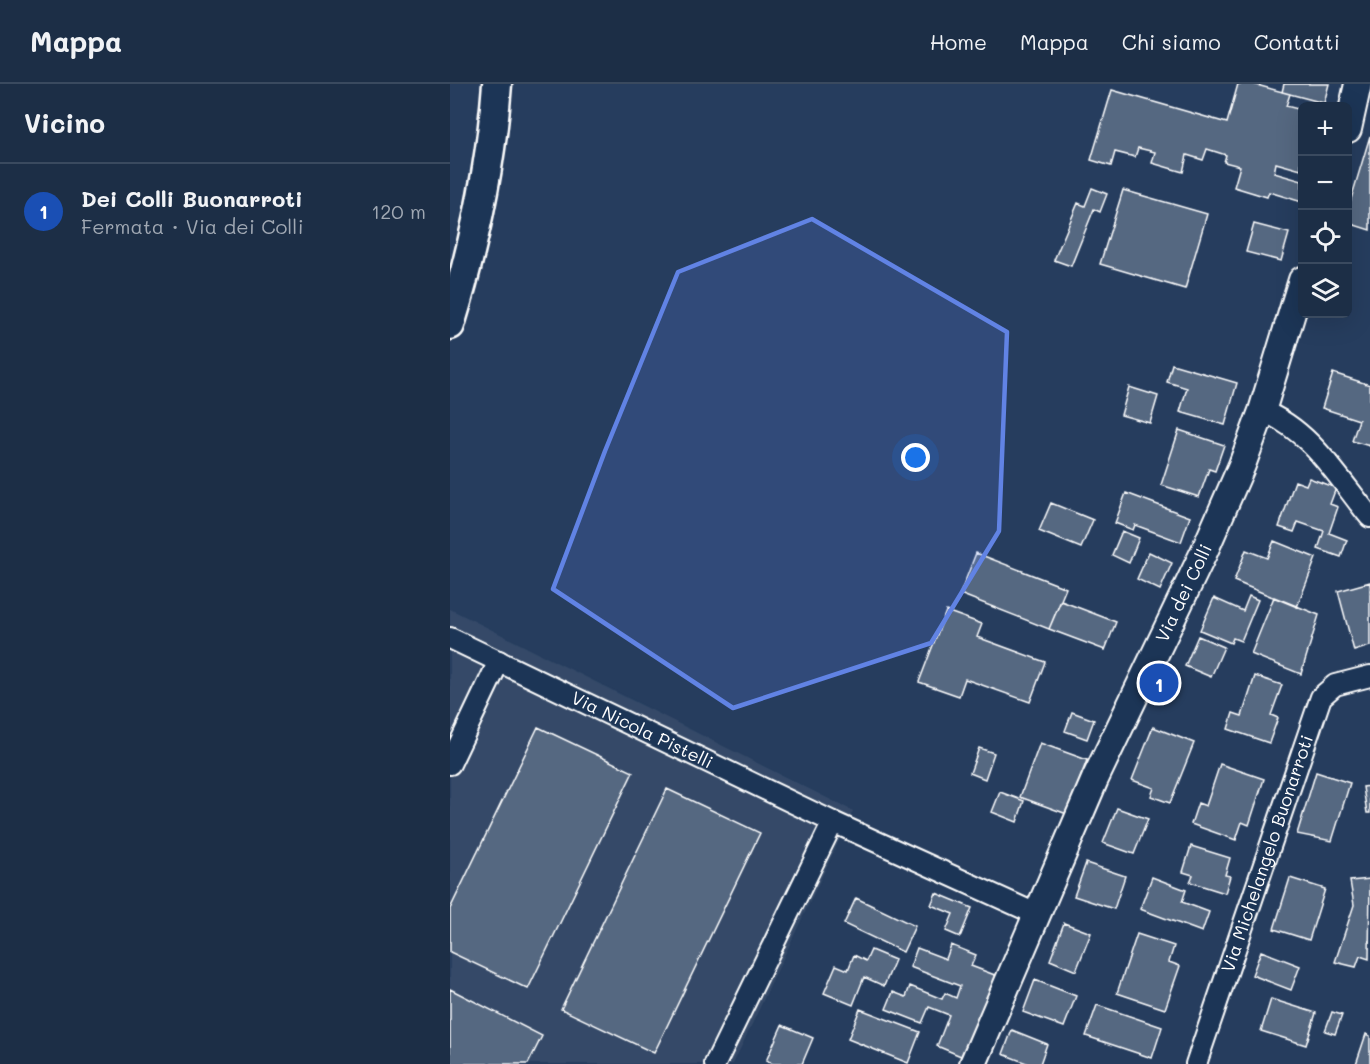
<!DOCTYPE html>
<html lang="it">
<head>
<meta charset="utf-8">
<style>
	body { margin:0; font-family:Mali,sans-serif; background:#25364d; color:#f1f3f6 }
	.controls { position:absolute; right:18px; top:18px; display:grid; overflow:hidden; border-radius:9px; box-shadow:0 6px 24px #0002 }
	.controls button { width:54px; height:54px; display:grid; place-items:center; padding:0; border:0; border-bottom:2px solid #3a4a5f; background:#1c2e46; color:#f1f3f6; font:30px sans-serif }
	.you { position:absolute; left:466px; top:374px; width:21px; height:21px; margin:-15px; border:4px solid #fff; border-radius:50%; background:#1a73e8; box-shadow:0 0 0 9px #1a73e833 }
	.badge { display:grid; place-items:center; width:39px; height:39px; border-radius:50%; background:#ff9aa2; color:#fff; font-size:20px; font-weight:700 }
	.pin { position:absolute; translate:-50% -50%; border:3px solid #fff; box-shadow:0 2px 6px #0006 }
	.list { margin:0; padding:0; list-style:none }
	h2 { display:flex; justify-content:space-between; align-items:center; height:78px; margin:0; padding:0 24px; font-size:26px }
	h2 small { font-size:20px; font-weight:400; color:#a0a8b3 }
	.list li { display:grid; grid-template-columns:39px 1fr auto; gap:18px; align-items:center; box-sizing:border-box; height:96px; padding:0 24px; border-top:2px solid #3a4a5f }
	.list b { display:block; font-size:22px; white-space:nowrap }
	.list p { margin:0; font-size:20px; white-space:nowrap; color:#a0a8b3 }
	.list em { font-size:20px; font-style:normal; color:#a0a8b3 }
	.icon { flex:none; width:33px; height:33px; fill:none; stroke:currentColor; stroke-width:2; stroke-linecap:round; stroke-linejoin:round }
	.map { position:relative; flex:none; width:920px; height:980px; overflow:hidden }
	header { display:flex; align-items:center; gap:36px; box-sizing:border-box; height:84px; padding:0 30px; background:#1c2e46; border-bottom:2px solid #3a4a5f }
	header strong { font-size:28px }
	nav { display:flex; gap:33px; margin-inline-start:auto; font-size:21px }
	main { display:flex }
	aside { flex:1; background:#1c2e46 }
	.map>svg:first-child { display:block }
	.built { fill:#344a68 }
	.building { fill:#556781; stroke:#fff; stroke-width:1.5 }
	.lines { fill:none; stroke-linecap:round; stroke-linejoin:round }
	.minor-casing { stroke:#fff; stroke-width:24 }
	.tertiary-casing { stroke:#fff; stroke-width:30 }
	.secondary-casing { stroke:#fff; stroke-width:33 }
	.minor { stroke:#1d3557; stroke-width:20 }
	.tertiary { stroke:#1d3557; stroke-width:26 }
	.secondary { stroke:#1d3557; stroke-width:28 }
	.marked { fill:#6183e4; fill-opacity:0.2; stroke:#6183e4; stroke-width:4.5; stroke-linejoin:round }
	.labels { text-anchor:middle; stroke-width:4.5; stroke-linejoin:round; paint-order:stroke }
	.street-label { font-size:18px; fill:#fff; stroke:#1d3557 }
</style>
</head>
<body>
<header>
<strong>Mappa</strong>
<nav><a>Home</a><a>Mappa</a><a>Chi siamo</a><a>Contatti</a></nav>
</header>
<main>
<aside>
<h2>Vicino<small></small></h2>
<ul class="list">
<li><span class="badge" style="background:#1a4fb4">1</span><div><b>Dei Colli Buonarroti</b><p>Fermata · Via dei Colli</p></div><em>120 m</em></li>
</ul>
</aside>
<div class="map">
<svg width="920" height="980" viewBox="0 0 920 980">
	<rect width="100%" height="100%" fill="#263d5e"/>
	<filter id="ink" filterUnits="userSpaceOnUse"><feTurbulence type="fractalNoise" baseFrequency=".0167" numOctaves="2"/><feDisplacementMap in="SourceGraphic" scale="12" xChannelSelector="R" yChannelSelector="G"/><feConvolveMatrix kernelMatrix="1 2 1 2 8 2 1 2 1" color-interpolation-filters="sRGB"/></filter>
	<g filter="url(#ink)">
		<path class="built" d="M0,525L403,727L283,980H0Z"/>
		<path class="building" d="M788,0H803L840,10L836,22L852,26L851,86L826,79L824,89L852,97V118L819,108L817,113L784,103L790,82L774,78L776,71L757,65L753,76L737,71L733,88L702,79L705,68L688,64L685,73L665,68L661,82L641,76L662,6L777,39Z
			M834,0H879L874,19L832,8Z
			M920,52V146L898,139V125Z
			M642,104L657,110L650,128L644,125L621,182L604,176L628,119L635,122Z
			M673,106L757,130L735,205L650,180Z
			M804,140L839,149L831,177L796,168Z
			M722,280L787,299L775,341L730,328L737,304L717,298Z
			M883,289L920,301V362L902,357L909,336L872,324Z
			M679,303L708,312L700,339L671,331Z
			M729,346L774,361L765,387L759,385L749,413L711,401Z
			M859,394L886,404L880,420L888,423L879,449L897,456L891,473L868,465L874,447L848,438L844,448L829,443L845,397L856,401Z
			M676,409L740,433L731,458L685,441L683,446L665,439Z
			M601,419L643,436L631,464L589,447Z
			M672,447L689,454L679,479L662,471Z
			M824,457L866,474L847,523L784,497L796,466L817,474Z
			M699,468L722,479L710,506L687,495Z
			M526,469L616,504L599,545L510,510Z
			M920,498V562L904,567L888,507Z
			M799,512L808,516L791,557L783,554L781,559L750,546L764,514L793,527Z
			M824,513L869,531L851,590L801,570Z
			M611,517L666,538L655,566L599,545Z
			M496,527L532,540L527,553L595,578L580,618L515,595L509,612L469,598Z
			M748,552L774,563L761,593L735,582Z
			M805,592L832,601L821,631L828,634L819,659L778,645L783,629L792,632Z
			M622,628L644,636L637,655L615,647Z
			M88,643L183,688L78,905L0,868V825Z
			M703,643L744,659L720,719L701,712L704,704L682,696Z
			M590,659L637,676L617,730L570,713Z
			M529,664L544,669L535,695L520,689Z
			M770,680L814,695L799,741L792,738L786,756L741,740L748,719L756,722Z
			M866,688L900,699L882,757L847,750Z
			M920,702V729H917L913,703Z
			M217,705L310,749L204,969L111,925Z
			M550,708L574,717L567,738L542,728Z
			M667,724L698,735L684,770L653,759Z
			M741,762L780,774L775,791L780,792L775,809L740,798L743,791L733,788Z
			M636,779L675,792L664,825L624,812Z
			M702,793L736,806L732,818L759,828L752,848L690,825Z
			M840,794L875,805L859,856L824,845Z
			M920,795L919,875L910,872L906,883L885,878L904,821L900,797Z
			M486,809L522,824L510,853L496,847L503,830L481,821Z
			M406,814L465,842L453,868L394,840Z
			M614,839L641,849L626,887L600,876Z
			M687,850L724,862L719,878L730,882L715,925L667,909Z
			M501,861L526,871L521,882L550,893L518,975L487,962L499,931L479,923L472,939L436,925L443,908L456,913L460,902L492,915L495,909L506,914L510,902L460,883L467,864L496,875Z
			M421,866L445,876L434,902L414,893L403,921L374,909L386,881L398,886L404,871L416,877Z
			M811,867L850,882L841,906L802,891Z
			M585,896L626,912L614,943L573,928Z
			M0,905L92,952L78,980H0Z
			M821,915L866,929L856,961L811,947Z
			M647,921L712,943L702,974L636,952Z
			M410,925L470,948L458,979L398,955Z
			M882,928L892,931L885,950L875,947Z
			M332,941L363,954L352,980H323L316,977Z
			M562,946L597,960L590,980H579L553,970Z
			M916,950L920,952V980H906Z"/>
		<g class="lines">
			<defs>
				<g id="minor">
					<path d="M812,327C860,345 889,395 920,433"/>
					<path id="s1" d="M0,554L383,738L586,830"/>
					<path d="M0,680L49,577"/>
					<path d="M265,980L383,738"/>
					<path id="s2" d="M746,980L871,613L885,601L920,592"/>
				</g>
				<g id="tertiary">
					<path d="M898,45L908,0"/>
					<path id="s3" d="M523,980L645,695L754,468L792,381L812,327L852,196"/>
				</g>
				<path id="secondary" d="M0,241C24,162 41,83 47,0"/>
			</defs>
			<use href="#minor" class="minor-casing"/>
			<use href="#tertiary" class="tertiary-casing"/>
			<use href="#secondary" class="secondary-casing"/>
			<use href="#minor" class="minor"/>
			<use href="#tertiary" class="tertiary"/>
			<use href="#secondary" class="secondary"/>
		</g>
	</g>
	<path class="marked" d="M362,135L557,248L549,447L481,559L283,624L103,505L155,367L228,188Z"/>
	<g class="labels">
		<g class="street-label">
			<text dy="6" stroke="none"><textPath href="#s3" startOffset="516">Via dei Colli</textPath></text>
			<text dy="6" stroke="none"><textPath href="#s1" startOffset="213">Via Nicola Pistelli</textPath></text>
			<text dy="6" stroke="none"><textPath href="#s2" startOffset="222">Via Michelangelo Buonarroti</textPath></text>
		</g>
	</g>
</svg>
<div class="controls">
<button>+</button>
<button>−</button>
<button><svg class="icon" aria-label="locate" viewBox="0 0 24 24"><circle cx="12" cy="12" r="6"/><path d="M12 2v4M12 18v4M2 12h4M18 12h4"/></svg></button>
<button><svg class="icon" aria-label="layers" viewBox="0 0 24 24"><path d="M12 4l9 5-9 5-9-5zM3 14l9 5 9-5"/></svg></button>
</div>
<div class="you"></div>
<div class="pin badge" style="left:709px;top:599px;background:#1a4fb4">1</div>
</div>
</main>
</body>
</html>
